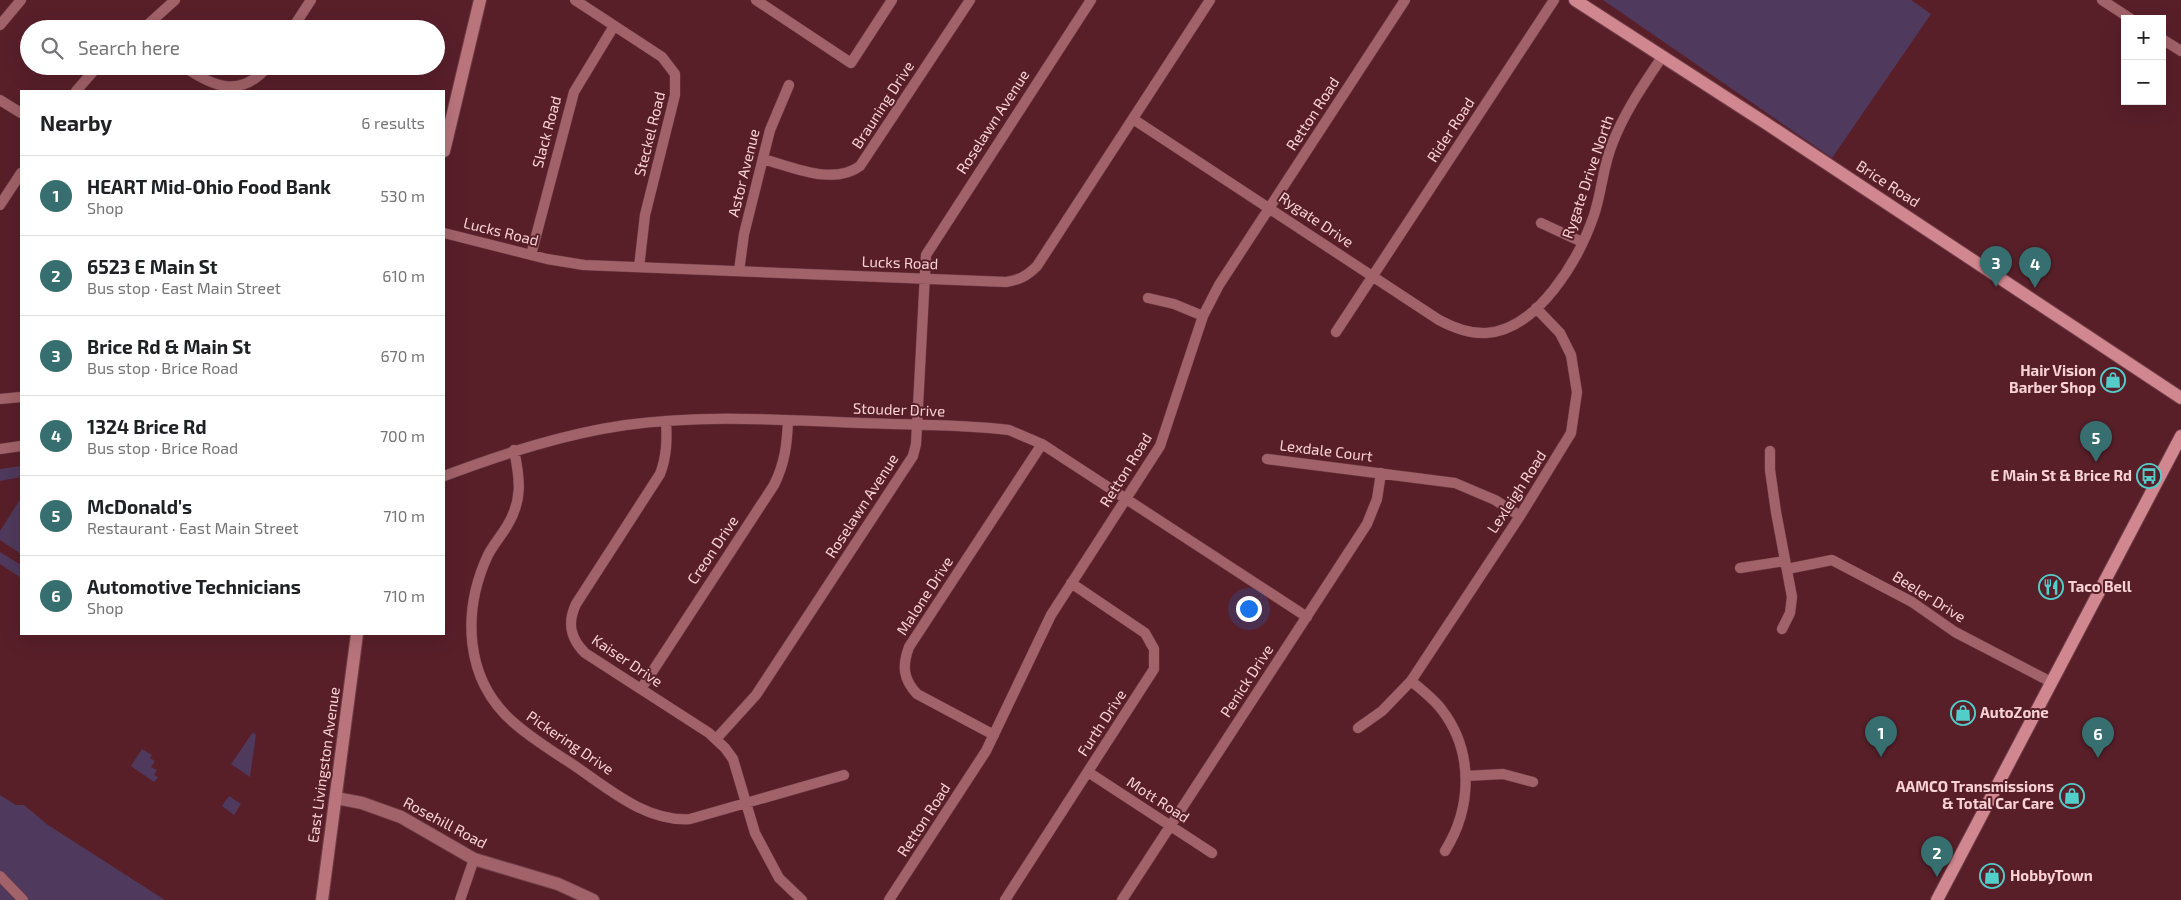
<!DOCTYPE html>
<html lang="en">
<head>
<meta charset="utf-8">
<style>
	body { margin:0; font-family:"Exo 2",sans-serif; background:#f6f6f6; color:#202124 }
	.controls { position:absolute; right:15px; top:15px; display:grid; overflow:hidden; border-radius:0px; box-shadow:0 5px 20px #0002 }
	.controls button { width:45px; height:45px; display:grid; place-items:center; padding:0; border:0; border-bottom:1px solid #e0e0e0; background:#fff; color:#202124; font:25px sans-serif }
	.you { position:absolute; left:1248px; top:608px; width:18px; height:18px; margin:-12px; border:4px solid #fff; border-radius:50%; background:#1a73e8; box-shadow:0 0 0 8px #1a73e833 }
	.badge { display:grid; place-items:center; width:32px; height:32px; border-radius:50%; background:#376e6f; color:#fff; font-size:16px; font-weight:700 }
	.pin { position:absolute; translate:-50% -41px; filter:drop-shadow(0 1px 2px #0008) }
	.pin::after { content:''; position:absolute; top:26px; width:18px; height:15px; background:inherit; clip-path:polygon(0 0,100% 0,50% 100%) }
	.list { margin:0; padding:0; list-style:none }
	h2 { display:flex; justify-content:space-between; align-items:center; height:65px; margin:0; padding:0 20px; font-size:21px }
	h2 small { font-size:16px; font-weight:400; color:#757577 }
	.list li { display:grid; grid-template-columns:32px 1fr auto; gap:15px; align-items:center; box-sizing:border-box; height:80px; padding:0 20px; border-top:1px solid #e0e0e0 }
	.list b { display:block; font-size:19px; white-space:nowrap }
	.list p { margin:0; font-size:16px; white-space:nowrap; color:#757577 }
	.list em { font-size:16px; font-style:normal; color:#757577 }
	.icon { flex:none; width:28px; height:28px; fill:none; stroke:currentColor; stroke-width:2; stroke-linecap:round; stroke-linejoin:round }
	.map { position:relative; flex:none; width:2181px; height:900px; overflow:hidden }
	.search { position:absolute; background:#fff; box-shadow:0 5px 20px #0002; left:20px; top:20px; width:425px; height:55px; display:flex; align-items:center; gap:12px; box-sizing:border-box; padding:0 18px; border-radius:28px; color:#757577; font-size:19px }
	.panel { position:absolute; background:#fff; box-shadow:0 5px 20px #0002; left:20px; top:90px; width:425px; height:545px; border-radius:0px }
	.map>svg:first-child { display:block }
	.green { fill:#4f395c }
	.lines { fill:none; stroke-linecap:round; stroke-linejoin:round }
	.minor-casing { stroke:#6f3e48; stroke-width:11 }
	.tertiary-casing { stroke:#6f3e48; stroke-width:14 }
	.secondary-casing { stroke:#6f3e48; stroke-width:14 }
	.primary-casing { stroke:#6f3e48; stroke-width:14 }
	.minor { stroke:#a26269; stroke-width:10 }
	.tertiary { stroke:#a26269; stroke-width:12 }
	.secondary { stroke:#b9747c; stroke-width:12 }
	.primary { stroke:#d1878f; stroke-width:12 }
	.labels { text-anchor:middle; stroke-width:4; stroke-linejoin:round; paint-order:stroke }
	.street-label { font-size:15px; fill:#f8d2d5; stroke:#581f29 }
	.poi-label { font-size:15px; font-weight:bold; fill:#f8d2d5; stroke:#581f29; text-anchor:end }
</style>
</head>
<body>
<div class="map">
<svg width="2181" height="900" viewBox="0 0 2181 900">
	<rect width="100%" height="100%" fill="#581f29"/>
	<path class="green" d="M1603,0H1911L1931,14L1832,158Z
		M21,466V477L0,481V469Z
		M21,498V554L0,540V531Z
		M0,552L21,565V578L0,564Z
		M253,732L256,735L250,777L231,764Z
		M142,749L152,755L150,758L155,761L151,767L157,770L154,775L158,777L154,782L131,766Z
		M0,795L16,805H24L48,825L165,900H0Z
		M229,796L241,804L234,815L222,806Z"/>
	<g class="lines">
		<defs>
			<path id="minor" d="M575,0L662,57L675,74V95L645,215L639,267
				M756,0L851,63L892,0
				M2102,0L2131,19
				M0,25L21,0
				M143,29L175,0
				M292,29L311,0
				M2162,39L2181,51
				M183,66C213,87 241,99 268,66
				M76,91L98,66
				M0,100L21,113
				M1133,119L1439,320C1454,328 1469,334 1486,333C1538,330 1579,259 1594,215C1602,191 1603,165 1613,142C1625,111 1644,84 1662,57
				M763,159C793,167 833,186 860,166L970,0
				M0,205L21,173
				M1541,223L1582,242
				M444,233L547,259L584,265L1006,282C1020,280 1028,275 1037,266L1210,0
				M531,255L574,92L614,26
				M739,271L744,234L770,130L789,85
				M1148,298L1174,304L1203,316
				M1336,332L1554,0
				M0,399L21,397
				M666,421C667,439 667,456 660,474L576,604C567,623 570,638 585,653L709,733L725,748L733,759L755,833L779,878L802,900
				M0,449L21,446
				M514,450C520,479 523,500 507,526C501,536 493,545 488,555C462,611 464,679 513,722C532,739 554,752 575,766C609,789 646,822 690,819L844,775
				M1770,451V470L1776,512L1792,597L1790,613L1782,629
				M1267,459L1455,483L1495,500L1520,516
				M444,476C503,454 563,434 626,425C704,414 783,420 861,423C910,425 960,424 1009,430L1042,444L1307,617
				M1740,568L1785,561
				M1787,569L1832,560L1912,602L1955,632L2051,682
				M1411,681C1422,690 1434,699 1442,710C1474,752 1472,808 1445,851
				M641,689L774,485C785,463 787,444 788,421
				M1358,728L1382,711L1411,681L1520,516L1571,433L1577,392L1571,355L1560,333L1536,308
				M994,735L917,694C903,679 902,666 909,647L1042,444
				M716,739L756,695L913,456L916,444L926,255L1091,0
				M1088,772L1212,853
				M1466,776L1503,774L1533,782
				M0,876L23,900
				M460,900L474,859
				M889,900L986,751L1051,615L1160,446L1203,316L1219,285L1405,0
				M1005,900L1154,669V649L1145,633L1071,583
				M1122,900L1367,524L1377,499L1381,473"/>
			<path id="tertiary" d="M336,798L362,803L401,817L474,859L558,884L593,900"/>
			<path id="secondary" d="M444,151L480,0
				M322,900L357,634"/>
			<path id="primary" d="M1575,0L1764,122L2181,398
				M1937,900L2181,436"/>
		</defs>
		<use href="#minor" class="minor-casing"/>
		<use href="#tertiary" class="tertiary-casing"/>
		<use href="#secondary" class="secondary-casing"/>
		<use href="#primary" class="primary-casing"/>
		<use href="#minor" class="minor"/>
		<use href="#tertiary" class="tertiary"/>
		<use href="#secondary" class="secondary"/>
		<use href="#primary" class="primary"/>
	</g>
	<defs>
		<symbol id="shop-ring" viewBox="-11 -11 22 22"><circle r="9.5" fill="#581f29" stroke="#53cdca" stroke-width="1.5"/><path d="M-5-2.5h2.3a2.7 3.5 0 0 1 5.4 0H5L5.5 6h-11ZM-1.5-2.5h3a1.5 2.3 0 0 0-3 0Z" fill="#53cdca"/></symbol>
		<symbol id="bus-ring" viewBox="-11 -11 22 22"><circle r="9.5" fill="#581f29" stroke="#53cdca" stroke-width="1.5"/><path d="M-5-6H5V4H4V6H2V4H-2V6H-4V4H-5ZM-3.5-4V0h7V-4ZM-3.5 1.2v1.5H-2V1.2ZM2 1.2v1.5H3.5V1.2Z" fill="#53cdca"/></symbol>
		<symbol id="restaurant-ring" viewBox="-11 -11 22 22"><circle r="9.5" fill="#581f29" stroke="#53cdca" stroke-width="1.5"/><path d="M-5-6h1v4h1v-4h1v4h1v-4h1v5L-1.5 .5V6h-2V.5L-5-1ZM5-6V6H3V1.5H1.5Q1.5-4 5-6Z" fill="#53cdca"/></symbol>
	</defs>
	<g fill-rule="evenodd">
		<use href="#shop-ring" x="2099" y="366" width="28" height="28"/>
		<use href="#bus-ring" x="2135" y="462" width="28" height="28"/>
		<use href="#restaurant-ring" x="2037" y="573" width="28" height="28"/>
		<use href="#shop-ring" x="1949" y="699" width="28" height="28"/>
		<use href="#shop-ring" x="2058" y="782" width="28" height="28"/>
		<use href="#shop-ring" x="1978" y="862" width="28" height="28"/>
	</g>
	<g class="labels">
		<g class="street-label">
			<text transform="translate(883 105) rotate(-57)" y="5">Brauning Drive</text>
			<text transform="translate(1313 114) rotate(-57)" y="5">Retton Road</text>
			<text transform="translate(993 122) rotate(-57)" y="5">Roselawn Avenue</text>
			<text transform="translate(1451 130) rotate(-57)" y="5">Rider Road</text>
			<text transform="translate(547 132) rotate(-75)" y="5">Slack Road</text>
			<text transform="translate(650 134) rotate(-76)" y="5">Steckel Road</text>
			<text transform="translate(744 173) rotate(-76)" y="5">Astor Avenue</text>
			<text transform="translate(1588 177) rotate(-71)" y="5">Rygate Drive North</text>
			<text transform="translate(1888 184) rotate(33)" y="5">Brice Road</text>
			<text transform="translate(1316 220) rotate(34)" y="5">Rygate Drive</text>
			<text transform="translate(501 232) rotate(14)" y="5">Lucks Road</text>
			<text transform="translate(900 263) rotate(2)" y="5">Lucks Road</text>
			<text transform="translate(899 410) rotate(2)" y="5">Stouder Drive</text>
			<text transform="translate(1326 451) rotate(7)" y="5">Lexdale Court</text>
			<text transform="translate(1126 470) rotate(-58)" y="5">Retton Road</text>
			<text transform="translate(1517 492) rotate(-57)" y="5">Lexleigh Road</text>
			<text transform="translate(862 506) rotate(-57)" y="5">Roselawn Avenue</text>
			<text transform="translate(713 550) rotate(-56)" y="5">Creon Drive</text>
			<text transform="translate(925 596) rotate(-57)" y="5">Malone Drive</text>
			<text transform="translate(1929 597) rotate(32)" y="5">Beeler Drive</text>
			<text transform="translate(627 661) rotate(34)" y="5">Kaiser Drive</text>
			<text transform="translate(1247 681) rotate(-57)" y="5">Penick Drive</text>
			<text transform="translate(1102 723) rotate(-57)" y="5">Furth Drive</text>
			<text transform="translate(570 743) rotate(34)" y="5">Pickering Drive</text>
			<text transform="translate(324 765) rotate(-82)" y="5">East Livingston Avenue</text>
			<text transform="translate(1158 800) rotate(33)" y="5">Mott Road</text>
			<text transform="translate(924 820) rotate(-57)" y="5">Retton Road</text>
			<text transform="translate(445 823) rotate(28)" y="5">Rosehill Road</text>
		</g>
		<g class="poi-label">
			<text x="2096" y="376">Hair Vision<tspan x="2096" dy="17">Barber Shop</tspan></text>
			<text x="2132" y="481">E Main St &amp; Brice Rd</text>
			<text x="2068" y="592" text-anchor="start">Taco Bell</text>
			<text x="1980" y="718" text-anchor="start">AutoZone</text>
			<text x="2054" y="792">AAMCO Transmissions<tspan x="2054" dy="17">&amp; Total Car Care</tspan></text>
			<text x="2010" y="881" text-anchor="start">HobbyTown</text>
		</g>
	</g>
</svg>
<div class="controls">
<button>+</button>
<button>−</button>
</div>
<div class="you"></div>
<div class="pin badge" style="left:1881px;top:757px">1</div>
<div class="pin badge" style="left:1937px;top:877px">2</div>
<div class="pin badge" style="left:1996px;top:287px">3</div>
<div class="pin badge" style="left:2035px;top:288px">4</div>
<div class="pin badge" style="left:2096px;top:462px">5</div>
<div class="pin badge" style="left:2098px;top:758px">6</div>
<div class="search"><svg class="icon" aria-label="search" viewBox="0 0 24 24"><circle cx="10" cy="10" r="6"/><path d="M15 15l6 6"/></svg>Search here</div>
<section class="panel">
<h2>Nearby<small>6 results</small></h2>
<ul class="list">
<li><span class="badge">1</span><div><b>HEART Mid-Ohio Food Bank</b><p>Shop</p></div><em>530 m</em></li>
<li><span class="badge">2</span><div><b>6523 E Main St</b><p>Bus stop · East Main Street</p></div><em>610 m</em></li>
<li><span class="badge">3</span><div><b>Brice Rd &amp; Main St</b><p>Bus stop · Brice Road</p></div><em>670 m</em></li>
<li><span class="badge">4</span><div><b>1324 Brice Rd</b><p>Bus stop · Brice Road</p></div><em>700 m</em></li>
<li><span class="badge">5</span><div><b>McDonald's</b><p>Restaurant · East Main Street</p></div><em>710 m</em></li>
<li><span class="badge">6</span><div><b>Automotive Technicians</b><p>Shop</p></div><em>710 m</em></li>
</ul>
</section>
</div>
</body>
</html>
